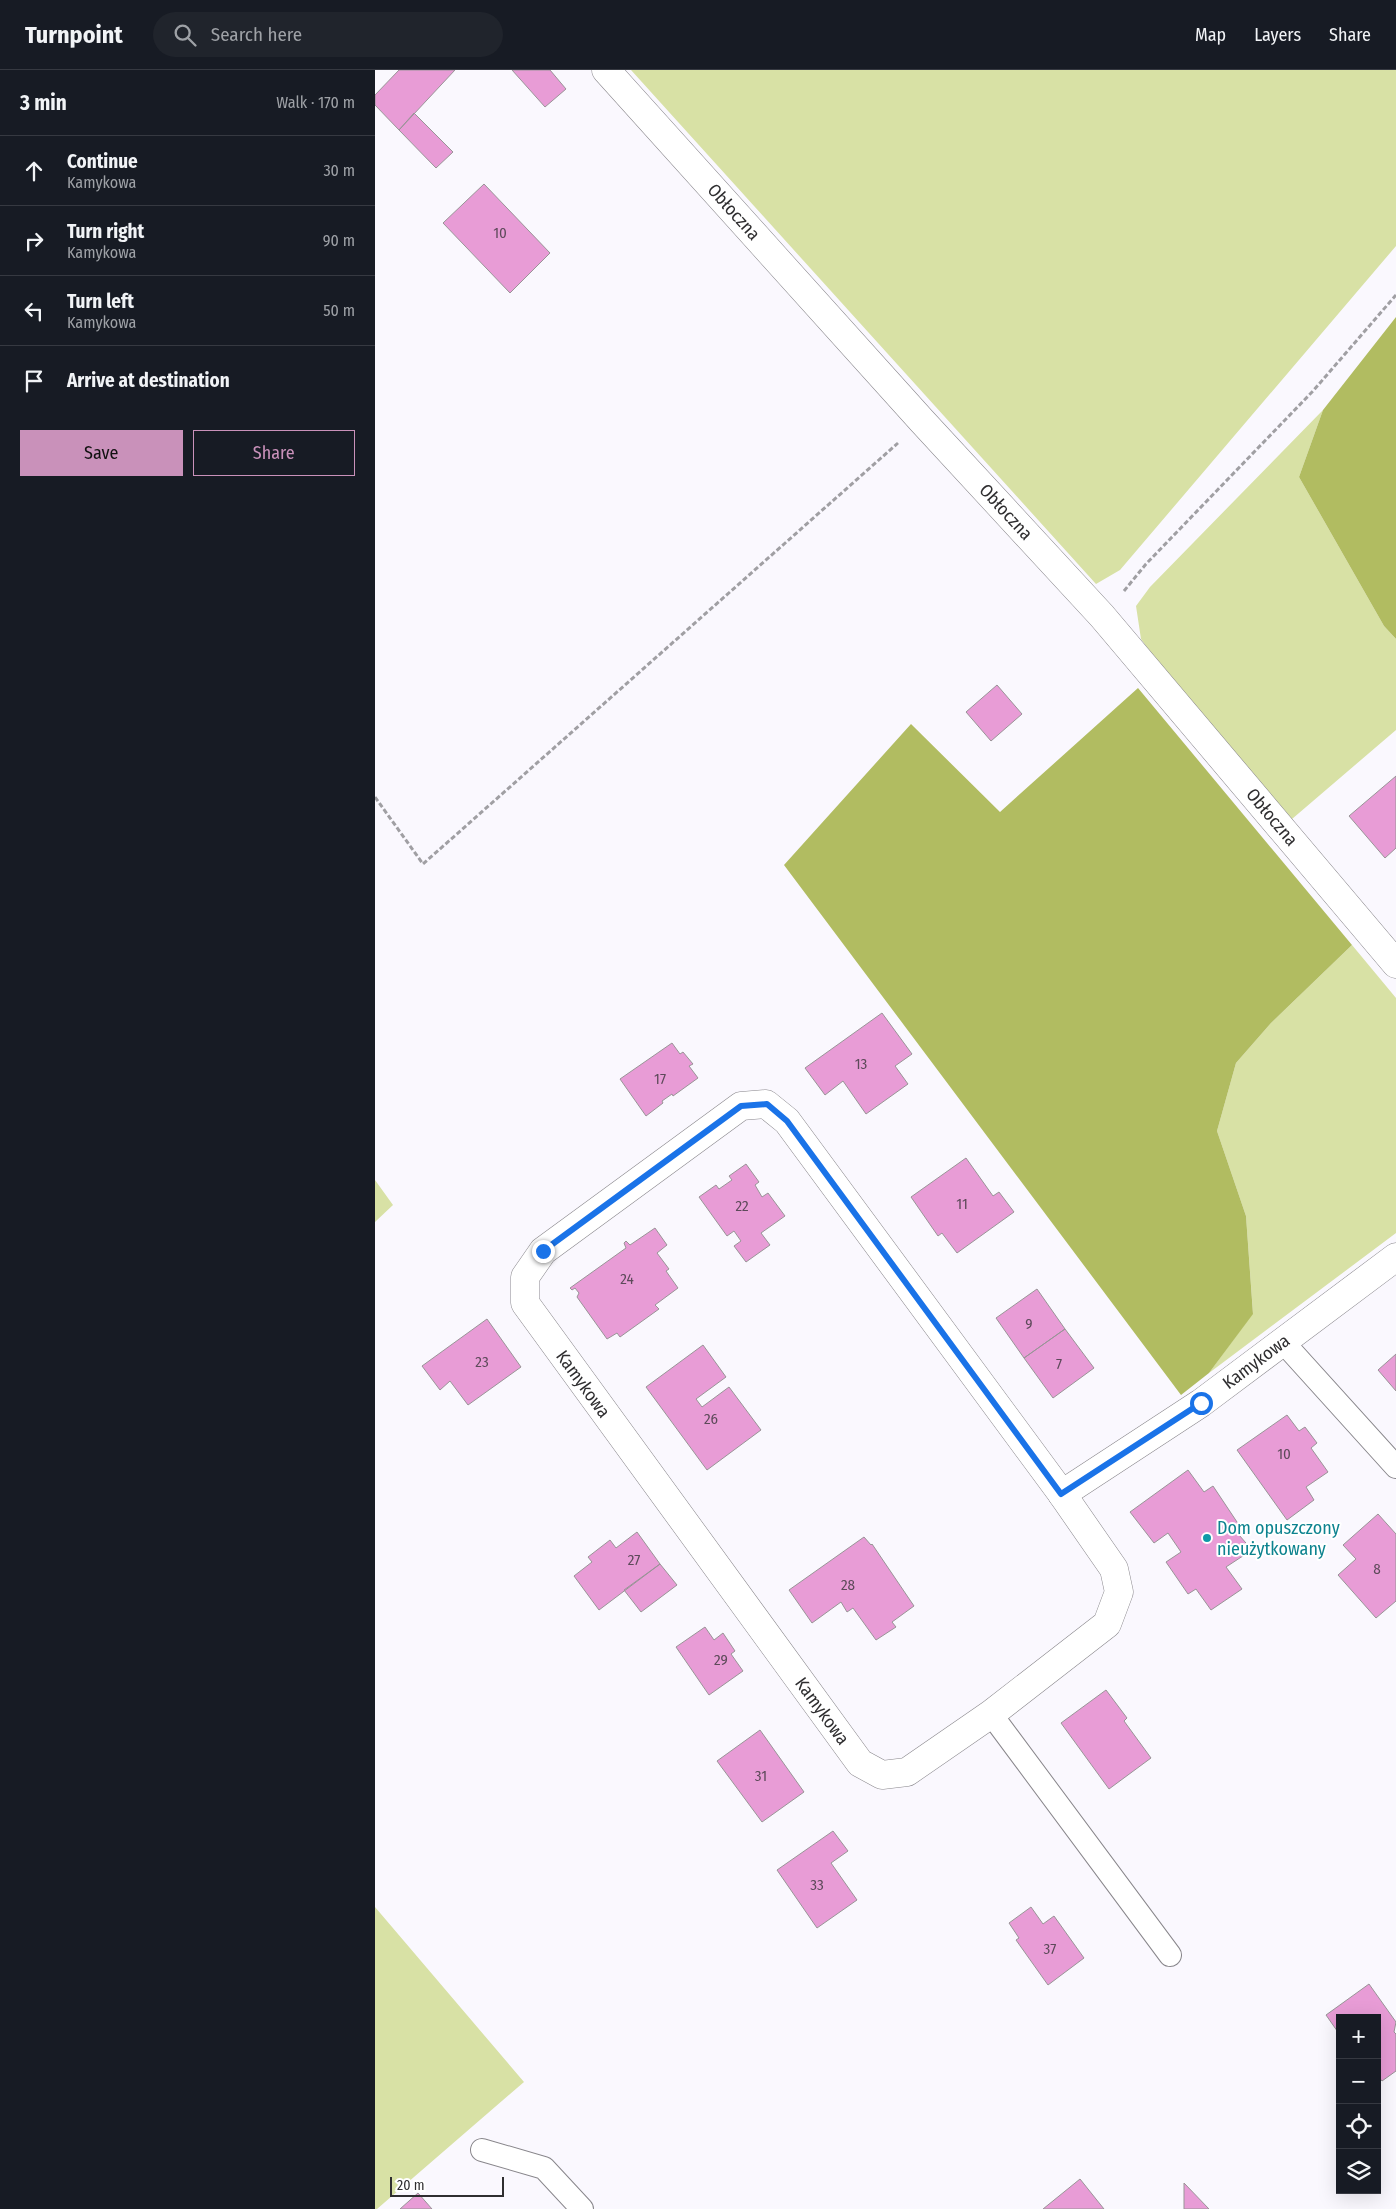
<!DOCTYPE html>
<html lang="en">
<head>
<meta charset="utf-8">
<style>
	body { margin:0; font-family:"Fira Sans Condensed",sans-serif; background:#20242c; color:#f1f3f6 }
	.controls { position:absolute; right:15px; bottom:15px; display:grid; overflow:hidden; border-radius:0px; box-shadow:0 5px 20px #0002 }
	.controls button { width:45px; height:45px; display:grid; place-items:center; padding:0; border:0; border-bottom:1px solid #363941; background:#171b24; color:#f1f3f6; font:25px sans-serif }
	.scale { position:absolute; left:15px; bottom:12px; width:114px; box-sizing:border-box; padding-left:5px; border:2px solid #2f2e30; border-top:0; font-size:14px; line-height:18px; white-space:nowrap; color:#2f2e30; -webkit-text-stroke:4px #fff; paint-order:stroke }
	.stop { position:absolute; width:15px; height:15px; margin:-11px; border:4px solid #1a73e8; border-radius:50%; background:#fff }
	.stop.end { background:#1a73e8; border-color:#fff; box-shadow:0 1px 5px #0008 }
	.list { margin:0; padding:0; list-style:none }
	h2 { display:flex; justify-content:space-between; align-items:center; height:65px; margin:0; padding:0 20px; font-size:21px }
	h2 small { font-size:16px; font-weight:400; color:#9ea1a6 }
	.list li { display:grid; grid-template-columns:32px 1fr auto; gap:15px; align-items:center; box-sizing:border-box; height:70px; padding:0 20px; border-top:1px solid #363941 }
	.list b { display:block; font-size:19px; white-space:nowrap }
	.list p { margin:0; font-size:16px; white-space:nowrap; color:#9ea1a6 }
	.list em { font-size:16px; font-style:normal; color:#9ea1a6 }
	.actions { display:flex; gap:10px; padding:15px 20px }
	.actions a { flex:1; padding:11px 0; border:1px solid #c991ba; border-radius:0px; text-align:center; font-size:18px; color:#c991ba }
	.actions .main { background:#c991ba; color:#111 }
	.icon { flex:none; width:28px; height:28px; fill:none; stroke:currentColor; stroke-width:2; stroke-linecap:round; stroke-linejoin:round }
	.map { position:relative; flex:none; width:1021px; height:2139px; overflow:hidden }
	header { display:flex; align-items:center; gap:30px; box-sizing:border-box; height:70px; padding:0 25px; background:#171b24; border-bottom:1px solid #363941 }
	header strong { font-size:24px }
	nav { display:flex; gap:28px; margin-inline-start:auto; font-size:18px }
	.search { width:350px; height:45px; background:#20242c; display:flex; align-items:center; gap:12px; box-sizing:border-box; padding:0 18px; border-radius:28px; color:#9ea1a6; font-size:19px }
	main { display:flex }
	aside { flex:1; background:#171b24 }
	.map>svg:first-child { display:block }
	.green { fill:#d8e1a5 }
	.forest { fill:#b1bc61 }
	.building { fill:#e89cd6; stroke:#999497 }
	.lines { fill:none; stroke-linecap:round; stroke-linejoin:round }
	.lane-casing { stroke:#88868b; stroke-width:24 }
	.street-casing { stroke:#88868b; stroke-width:29 }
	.path { stroke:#a09fa3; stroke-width:3; stroke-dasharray:5 2.5; stroke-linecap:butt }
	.lane { stroke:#fff; stroke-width:22 }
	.street { stroke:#fff; stroke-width:28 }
	.route { stroke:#1a73e8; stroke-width:6 }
	.culture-dot { fill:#0f9aa8; stroke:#fff; stroke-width:2 }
	.labels { text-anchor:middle; stroke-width:4; stroke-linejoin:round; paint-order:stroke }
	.number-label { font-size:15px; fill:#5d4a5a }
	.street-label { font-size:18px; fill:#2f2e30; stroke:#fff }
	.culture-label { font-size:18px; fill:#0d838f; stroke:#fff; text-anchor:start }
</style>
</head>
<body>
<header>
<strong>Turnpoint</strong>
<div class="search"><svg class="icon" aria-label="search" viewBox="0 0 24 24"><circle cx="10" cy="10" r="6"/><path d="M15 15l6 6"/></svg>Search here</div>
<nav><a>Map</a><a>Layers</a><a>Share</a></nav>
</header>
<main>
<aside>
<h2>3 min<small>Walk · 170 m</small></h2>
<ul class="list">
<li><svg class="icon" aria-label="ahead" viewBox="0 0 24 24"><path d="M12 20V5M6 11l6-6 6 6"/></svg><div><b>Continue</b><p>Kamykowa</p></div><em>30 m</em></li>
<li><svg class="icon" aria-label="right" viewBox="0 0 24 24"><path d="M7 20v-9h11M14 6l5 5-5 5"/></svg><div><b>Turn right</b><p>Kamykowa</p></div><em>90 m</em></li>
<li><svg class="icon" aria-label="left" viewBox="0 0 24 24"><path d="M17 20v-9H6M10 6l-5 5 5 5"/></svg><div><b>Turn left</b><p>Kamykowa</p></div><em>50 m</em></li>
<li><svg class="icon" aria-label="arrive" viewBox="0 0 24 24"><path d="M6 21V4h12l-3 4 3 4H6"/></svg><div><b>Arrive at destination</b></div></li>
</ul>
<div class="actions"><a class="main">Save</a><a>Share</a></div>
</aside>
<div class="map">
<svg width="1021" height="2139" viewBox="0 0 1021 2139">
	<rect width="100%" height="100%" fill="#faf8fe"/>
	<path class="green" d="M256,0H1021V176L745,500L721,514Z
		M948,340L924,407L1009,556L1021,569V660L917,749L794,608L766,569L761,536L775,517Z
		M977,875L1021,928V1163L834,1303L878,1243L871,1146L842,1061L861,993L896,953Z
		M0,1110L18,1135L0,1152Z
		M0,1837L149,2012L2,2139H0Z"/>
	<path class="forest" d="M1021,247V569L1009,556L924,407L948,340Z
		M763,618L977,875L896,953L861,993L842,1061L871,1146L878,1244L834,1303L806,1325L409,795L536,654L625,742Z"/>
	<path class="building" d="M24,0H80L24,60L0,35V25Z
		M137,0H175L191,19L170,37Z
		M39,43L78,82L61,98L24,60Z
		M109,114L175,183L135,223L68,153Z
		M622,615L647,644L616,671L591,642Z
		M1021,706V778L1010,788L974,746Z
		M507,943L537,984L520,996L533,1014L491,1044L468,1011L450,1025L430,998Z
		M297,973L305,984L308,982L318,994L314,996L323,1008L298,1026L297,1024L287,1031L288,1033L271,1046L245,1009Z
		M591,1088L618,1126L624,1122L639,1142L582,1183L567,1163L563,1166L536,1127Z
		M371,1094L384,1112L380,1115L387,1127L393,1123L410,1146L386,1163L395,1175L371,1192L359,1176L366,1171L359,1161L352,1166L324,1127L341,1115L344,1119L357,1110L354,1106Z
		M280,1158L292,1175L282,1183L294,1199L291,1201L303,1218L280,1235L284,1239L245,1267L242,1263L232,1269L202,1227L204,1223L200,1218L197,1220L195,1218L251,1178L249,1173L251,1171L255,1175Z
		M662,1219L690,1259L649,1288L621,1248Z
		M112,1249L146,1297L93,1335L75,1311L65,1320L47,1296Z
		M690,1259L719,1298L678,1328L649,1288Z
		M328,1275L351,1307L321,1329L327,1337L354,1317L386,1360L332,1400L271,1317Z
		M1021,1284V1321L1003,1300Z
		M912,1345L924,1361L930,1357L942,1373L936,1378L953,1402L931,1417L939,1430L912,1450L862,1380Z
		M813,1400L829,1422L838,1416L864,1455L858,1458L877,1480L851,1497L867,1519L836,1540L821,1519L813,1524L791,1492L806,1482L793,1463L779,1473L755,1442Z
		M1003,1444L1021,1464V1531L1001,1548L963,1505L981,1489L968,1475Z
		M262,1462L285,1494L224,1540L199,1506L217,1492L213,1487L235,1470L241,1478Z
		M489,1467L496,1475L497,1474L539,1536L517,1552L521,1557L501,1570L478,1538L472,1542L466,1532L437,1553L414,1520Z
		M285,1494L302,1515L266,1542L249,1520Z
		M330,1557L339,1570L348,1563L360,1581L356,1584L368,1601L334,1625L301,1577Z
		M731,1620L752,1648L749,1651L776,1688L734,1719L686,1653Z
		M385,1660L429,1722L387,1752L342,1691Z
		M458,1761L473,1781L456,1793L482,1830L442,1858L402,1800Z
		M656,1837L668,1854L679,1846L709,1888L673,1915L641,1870L644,1868L634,1853Z
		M994,1914L1021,1952L1019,1962L1021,1964V2001L1007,2011L1002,2005V1948H965V1965L951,1945Z
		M705,2109L729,2139H668Z
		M809,2113L834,2139H809Z
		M43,2123L57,2139H25Z"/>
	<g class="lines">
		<defs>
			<path id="lane" d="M908,1272L1021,1397
				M616,1644L795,1885
				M107,2080L169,2098L207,2139"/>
			<g id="street">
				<path id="s1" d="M231,0L547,351L727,546L1021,894"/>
				<path d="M391,1034L412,1051L687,1424L739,1499L744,1522L732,1554L616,1644L532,1702L507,1705L485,1693L150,1233V1207L168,1181L366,1036Z"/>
				<path id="s2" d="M687,1424L826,1333L1021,1187"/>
			</g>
		</defs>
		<use href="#lane" class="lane-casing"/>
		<use href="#street" class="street-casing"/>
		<path class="path" d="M749,521L771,494L938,321L1021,225
			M0,727L48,794L523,373"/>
		<use href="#lane" class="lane"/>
		<use href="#street" class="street"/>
	</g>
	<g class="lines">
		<path class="route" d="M168,1181L366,1036L392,1034L412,1051L686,1424L826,1333"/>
	</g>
	<circle class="culture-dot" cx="832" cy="1468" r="5"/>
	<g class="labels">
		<g class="number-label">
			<text x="125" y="168">10</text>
			<text x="486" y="999">13</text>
			<text x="285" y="1014">17</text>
			<text x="587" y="1139">11</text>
			<text x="367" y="1141">22</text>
			<text x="252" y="1214">24</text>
			<text x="654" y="1259">9</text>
			<text x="107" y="1297">23</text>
			<text x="684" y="1299">7</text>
			<text x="336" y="1354">26</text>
			<text x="909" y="1389">10</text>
			<text x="259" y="1495">27</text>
			<text x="1002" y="1504">8</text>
			<text x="473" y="1520">28</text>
			<text x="346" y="1595">29</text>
			<text x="386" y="1711">31</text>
			<text x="442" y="1820">33</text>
			<text x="675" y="1884">37</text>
		</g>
		<g class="street-label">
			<text dy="6" stroke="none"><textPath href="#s1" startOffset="191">Obłoczna</textPath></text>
			<text dy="6" stroke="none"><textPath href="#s1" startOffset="596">Obłoczna</textPath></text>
			<text dy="6" stroke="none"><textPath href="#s1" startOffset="1001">Obłoczna</textPath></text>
			<text dy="6" stroke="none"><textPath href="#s2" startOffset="235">Kamykowa</textPath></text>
			<text transform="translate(208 1314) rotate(54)" y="6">Kamykowa</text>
			<text transform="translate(447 1641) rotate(54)" y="6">Kamykowa</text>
		</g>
		<g class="culture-label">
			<text x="842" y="1464">Dom opuszczony<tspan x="842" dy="21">nieużytkowany</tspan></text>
		</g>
	</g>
</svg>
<div class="controls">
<button>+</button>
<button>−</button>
<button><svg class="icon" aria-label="locate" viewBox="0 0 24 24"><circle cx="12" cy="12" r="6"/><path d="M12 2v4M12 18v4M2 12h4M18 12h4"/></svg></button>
<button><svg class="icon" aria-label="layers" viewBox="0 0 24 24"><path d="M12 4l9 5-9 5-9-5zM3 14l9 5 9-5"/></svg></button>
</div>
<div class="scale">20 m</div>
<div class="stop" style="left:826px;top:1333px"></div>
<div class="stop end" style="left:168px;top:1181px"></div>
</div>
</main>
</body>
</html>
